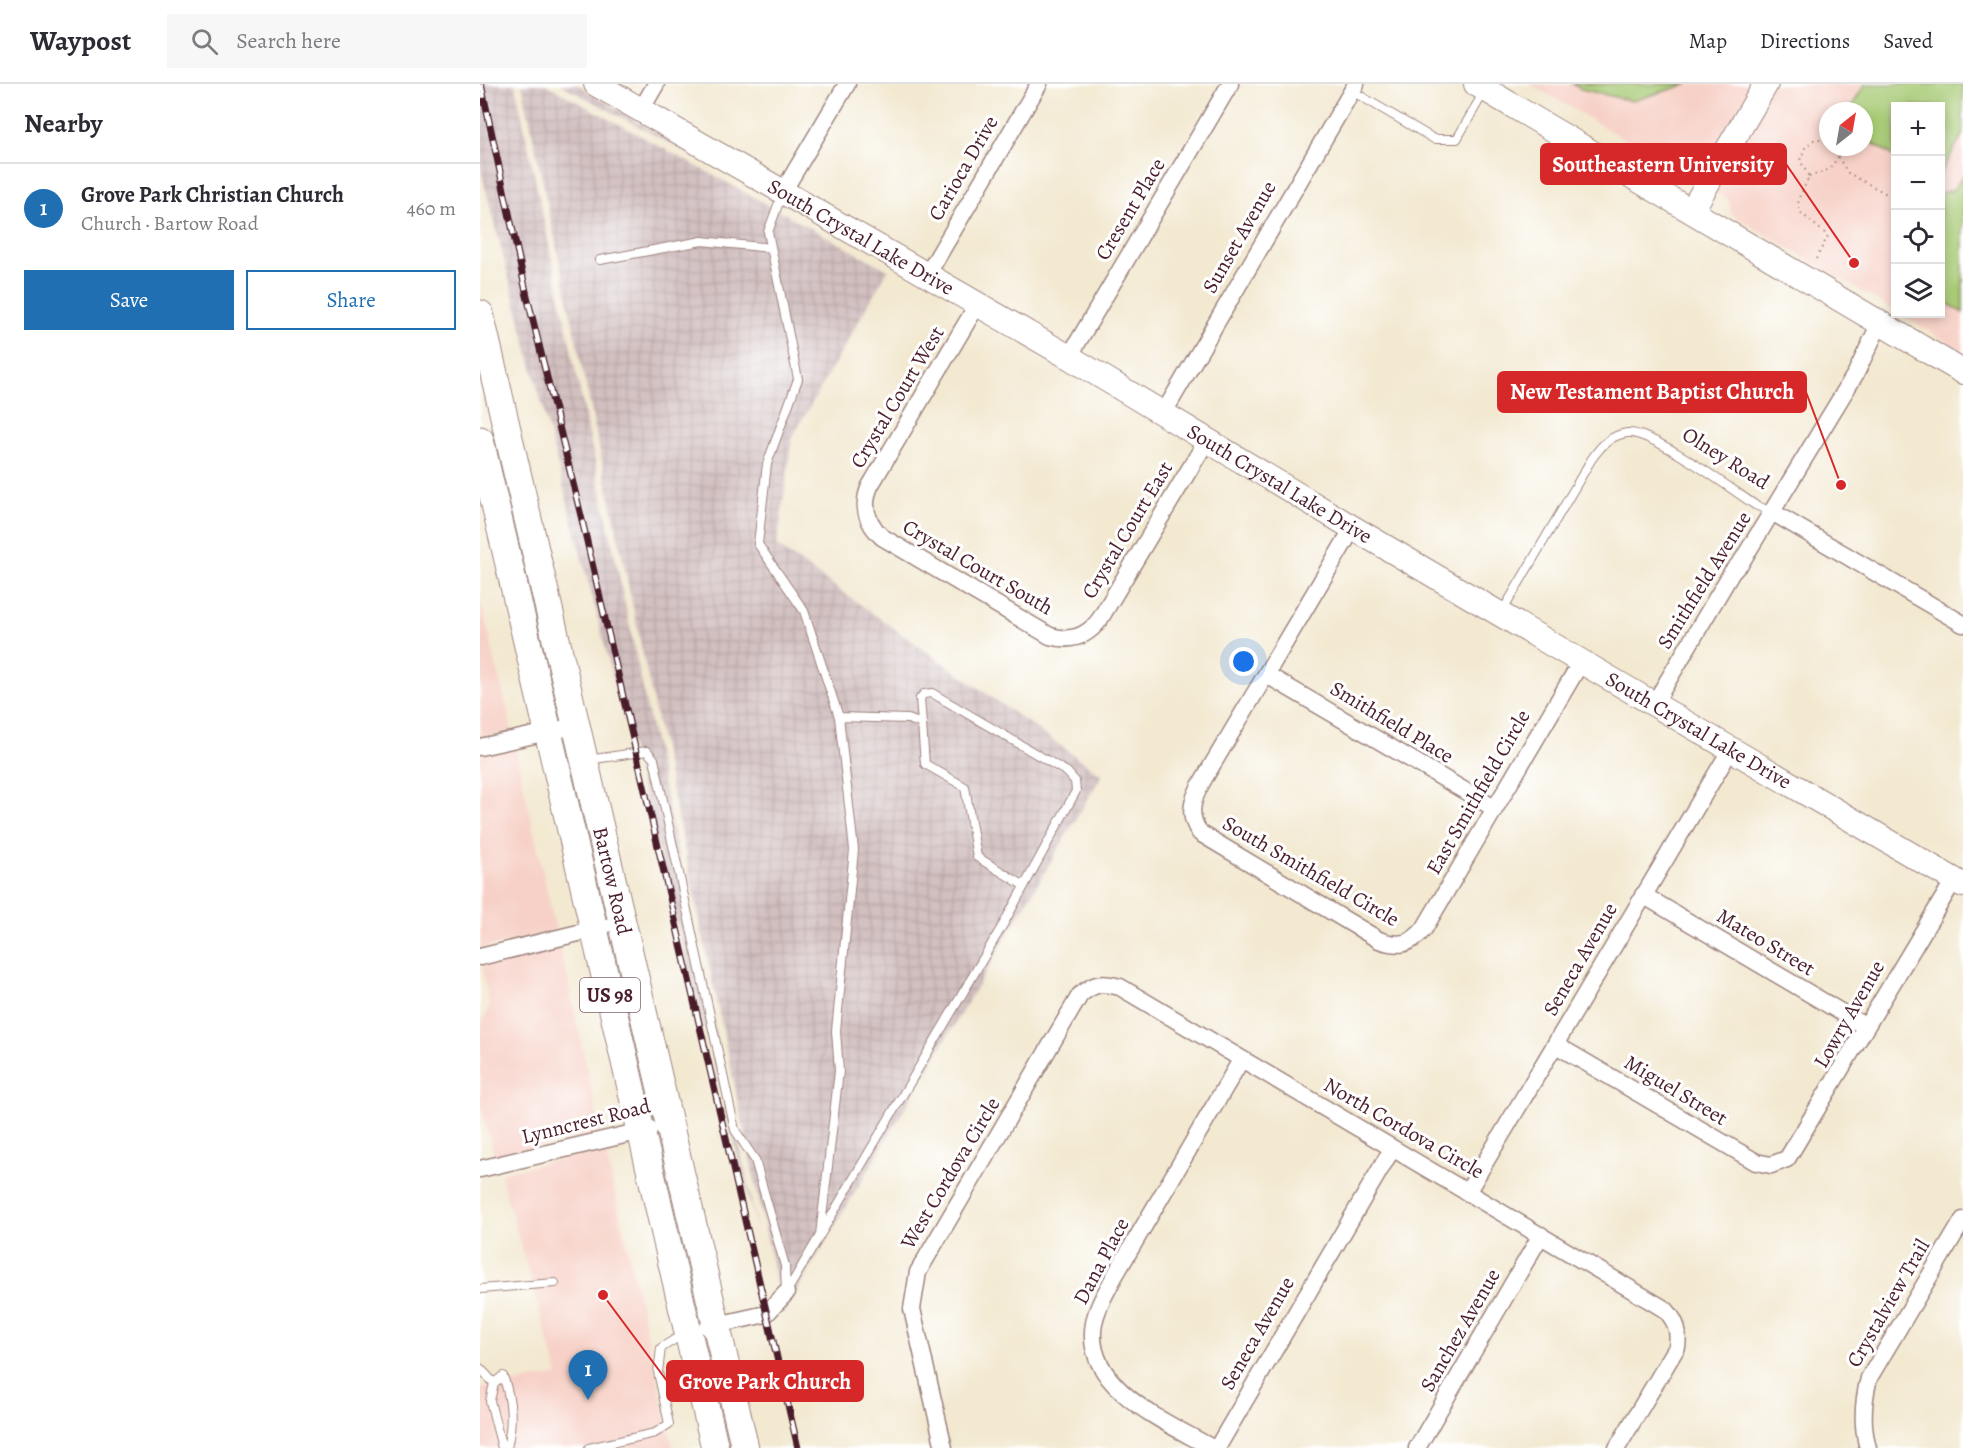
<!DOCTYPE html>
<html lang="en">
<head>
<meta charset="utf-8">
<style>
	body { margin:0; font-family:Alegreya,serif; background:#f7f7f7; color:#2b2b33 }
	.controls { position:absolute; right:18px; top:18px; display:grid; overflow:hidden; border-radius:0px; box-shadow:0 3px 9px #0003 }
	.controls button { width:54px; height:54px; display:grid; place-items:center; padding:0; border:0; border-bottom:2px solid #e1e1e2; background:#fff; color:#2b2b33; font:30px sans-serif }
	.compass { position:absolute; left:1339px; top:18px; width:54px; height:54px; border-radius:50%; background:#fff; box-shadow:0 3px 9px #0003; rotate:31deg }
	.you { position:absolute; left:764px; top:578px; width:21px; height:21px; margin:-15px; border:4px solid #fff; border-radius:50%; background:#1a73e8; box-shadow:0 0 0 9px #1a73e833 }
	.badge { display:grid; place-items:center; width:39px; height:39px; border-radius:50%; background:#1f6fb2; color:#fff; font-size:20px; font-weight:700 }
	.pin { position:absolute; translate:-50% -50px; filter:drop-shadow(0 2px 3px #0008) }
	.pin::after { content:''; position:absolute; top:32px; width:21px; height:18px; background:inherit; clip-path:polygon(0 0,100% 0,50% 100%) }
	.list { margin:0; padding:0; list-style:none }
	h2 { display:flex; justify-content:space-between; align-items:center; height:78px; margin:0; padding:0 24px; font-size:26px }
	h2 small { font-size:20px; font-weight:400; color:#7c7c81 }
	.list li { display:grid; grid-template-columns:39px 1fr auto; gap:18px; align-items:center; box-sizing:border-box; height:90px; padding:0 24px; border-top:2px solid #e1e1e2 }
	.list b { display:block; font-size:22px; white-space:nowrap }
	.list p { margin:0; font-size:20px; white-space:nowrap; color:#7c7c81 }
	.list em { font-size:20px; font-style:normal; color:#7c7c81 }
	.actions { display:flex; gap:12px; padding:18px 24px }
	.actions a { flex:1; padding:14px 0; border:2px solid #1f6fb2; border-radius:0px; text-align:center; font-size:21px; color:#1f6fb2 }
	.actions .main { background:#1f6fb2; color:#fff }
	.icon { flex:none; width:33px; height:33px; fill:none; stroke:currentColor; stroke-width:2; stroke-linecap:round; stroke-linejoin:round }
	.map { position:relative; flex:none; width:1483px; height:1364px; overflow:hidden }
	header { display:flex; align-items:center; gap:36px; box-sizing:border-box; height:84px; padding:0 30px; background:#fff; border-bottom:2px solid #e1e1e2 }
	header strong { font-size:28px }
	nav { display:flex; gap:33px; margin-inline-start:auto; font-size:21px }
	.search { width:420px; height:54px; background:#f7f7f7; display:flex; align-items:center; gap:15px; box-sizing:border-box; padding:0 21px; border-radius:0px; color:#7c7c81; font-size:22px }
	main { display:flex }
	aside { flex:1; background:#fff }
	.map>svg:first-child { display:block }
	.built { fill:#f7d1c7; fill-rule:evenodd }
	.industrial { fill:url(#industrial-grid) }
	.grass { fill:#a6c972; stroke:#78744e; stroke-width:1.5 }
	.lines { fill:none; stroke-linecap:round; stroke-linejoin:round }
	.lane-casing { stroke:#9e847e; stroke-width:10 }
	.street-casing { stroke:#9e847e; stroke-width:19 }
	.secondary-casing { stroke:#9e847e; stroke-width:26 }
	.primary-casing { stroke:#9e847e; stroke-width:29 }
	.path { stroke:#9e847e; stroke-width:2; stroke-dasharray:1.5 4.5; stroke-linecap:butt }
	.lane { stroke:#fff; stroke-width:8 }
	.street { stroke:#fff; stroke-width:16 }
	.secondary { stroke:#fff; stroke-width:24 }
	.primary { stroke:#fff; stroke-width:27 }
	.rail-casing { stroke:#4a1f2b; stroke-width:7 }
	.rail { stroke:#fff; stroke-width:4.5; stroke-dasharray:14; stroke-linecap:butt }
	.labels { text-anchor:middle; stroke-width:6; stroke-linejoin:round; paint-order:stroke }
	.shield { fill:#fff; stroke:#80626b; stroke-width:1.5 }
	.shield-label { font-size:20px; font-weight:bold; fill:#4a1f2b }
	.street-label { font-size:21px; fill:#4a1f2b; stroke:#fff }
	.leader { fill:none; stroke:#d62828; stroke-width:2 }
	.callout-dot { fill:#d62828; stroke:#fff; stroke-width:2 }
	.callout { fill:#d62828; stroke:#d62828; stroke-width:2 }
	.callout-label { font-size:22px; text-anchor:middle; font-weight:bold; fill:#fff }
</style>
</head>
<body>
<header>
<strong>Waypost</strong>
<div class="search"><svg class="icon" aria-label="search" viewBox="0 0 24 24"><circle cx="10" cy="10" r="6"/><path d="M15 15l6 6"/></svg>Search here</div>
<nav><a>Map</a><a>Directions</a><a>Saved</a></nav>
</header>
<main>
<aside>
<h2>Nearby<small></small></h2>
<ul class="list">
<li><span class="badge">1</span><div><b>Grove Park Christian Church</b><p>Church · Bartow Road</p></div><em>460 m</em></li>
</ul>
<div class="actions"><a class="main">Save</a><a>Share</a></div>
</aside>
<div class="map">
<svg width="1483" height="1364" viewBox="0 0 1483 1364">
	<defs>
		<pattern id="industrial-grid" width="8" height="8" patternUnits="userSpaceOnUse" patternTransform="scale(1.5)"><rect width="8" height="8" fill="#d2bfc0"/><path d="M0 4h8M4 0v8" fill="none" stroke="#b6a4a5"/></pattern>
	</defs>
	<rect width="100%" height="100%" fill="#fff"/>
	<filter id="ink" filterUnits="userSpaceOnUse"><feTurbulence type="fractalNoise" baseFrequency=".0167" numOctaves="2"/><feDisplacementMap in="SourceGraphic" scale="12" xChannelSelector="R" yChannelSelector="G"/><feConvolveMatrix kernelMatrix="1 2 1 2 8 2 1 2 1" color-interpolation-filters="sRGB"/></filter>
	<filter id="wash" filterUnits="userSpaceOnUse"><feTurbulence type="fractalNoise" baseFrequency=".008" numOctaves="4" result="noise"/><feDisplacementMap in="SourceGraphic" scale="24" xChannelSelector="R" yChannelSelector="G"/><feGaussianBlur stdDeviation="1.35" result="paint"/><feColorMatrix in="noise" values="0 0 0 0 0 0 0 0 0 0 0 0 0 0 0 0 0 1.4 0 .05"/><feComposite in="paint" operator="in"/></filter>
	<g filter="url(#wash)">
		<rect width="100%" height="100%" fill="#f3e9d1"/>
		<path class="built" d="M1050,0H1483V267L1419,230H1460V22H1416L1415,227L1251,130L1249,116ZM1348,27H1384V63H1348Z
			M0,513L32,647L0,655Z
			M35,663L76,847L0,865V671Z
			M80,862L121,1049L15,1073L0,1021V944L9,922L2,880Z
			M125,1065L193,1364H0V1305L78,1291L20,1089Z"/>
		<path class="industrial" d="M0,0H35L278,1149L0,83Z
			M42,0H65L408,186L312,354L297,462L622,691L303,1230Z
			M80,0H97L226,79Z"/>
		<path class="grass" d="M1092,0H1208L1152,17L1101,5Z
			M1385,0H1483V50L1461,88L1460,22H1416L1415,73L1384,54V27H1369Z
			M1483,92V229L1461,215L1460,109L1473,106Z"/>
	</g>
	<g filter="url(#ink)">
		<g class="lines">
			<defs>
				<path id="lane" d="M872,7L954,55H977L1005,6
					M302,110L288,148L318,295L287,380L278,460L324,527L359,633L374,766L356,947L359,987L340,1151
					M120,176L222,157L291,164
					M1022,528L1111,376C1120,363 1130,351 1147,349C1172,346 1251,405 1275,421L1292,428
					M359,633L428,635L442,640
					M108,676L167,667L174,675L255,1046L275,1076L305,1182L306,1209
					M0,1205L75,1199
					M306,1209L524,839L596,707L595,697L587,688L452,609L444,610L440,614L445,680L485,703L497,773L543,801
					M0,1284L14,1299
					M22,1364L10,1317L14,1299L23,1292C32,1317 33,1338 27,1364
					M109,1364L175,1349L189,1340L178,1288L181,1264L205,1249"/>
				<path id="street" d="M161,26L176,0
					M304,106L367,0
					M447,191L559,0
					M497,221L390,402C381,422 387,439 402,453L570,552C591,558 607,553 620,535L727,356
					M589,273L750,0
					M683,330L876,0
					M1292,428L1483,540
					M873,444L722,698C712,716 707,731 720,749L899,856C919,863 930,861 944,845L1101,578
					M787,591L1014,724
					M1174,620L1252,488L1262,477L1376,289L1400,239
					M0,663L95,642
					M1163,811L1386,943
					M0,873L123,843
					M1076,961L1276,1078L1291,1081L1307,1075L1474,796
					M0,1085L170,1045
					M988,1107L1251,665
					M228,1243L286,1230L306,1209
					M464,1364L432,1225L438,1188L600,911C614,899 622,898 640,903L1186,1226C1197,1239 1199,1247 1197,1263L1137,1364
					M732,1364C687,1338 602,1304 614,1239C617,1222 627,1207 634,1193L761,976
					M737,1364L912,1065
					M937,1364L1061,1151
					M1388,1364C1381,1340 1383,1317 1389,1294L1483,1136"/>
				<g id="secondary">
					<path id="s1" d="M116,0L589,273L873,444L1483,801"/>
					<path d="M996,0L1483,288"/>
					<path d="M1212,126L1286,0"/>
				</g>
				<g id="primary">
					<path id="s2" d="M0,230L265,1364"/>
					<path d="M0,356L235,1364"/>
				</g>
			</defs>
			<use href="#lane" class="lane-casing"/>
			<use href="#street" class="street-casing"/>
			<use href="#secondary" class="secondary-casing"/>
			<use href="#primary" class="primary-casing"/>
			<path class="path" d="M1358,73L1368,89L1416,115
				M1329,93L1350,85L1358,73L1355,63
				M1336,175L1348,152L1320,128L1318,116L1329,93L1320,76L1326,62L1335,55L1348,58"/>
			<use href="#lane" class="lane"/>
			<use href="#street" class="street"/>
			<use href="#secondary" class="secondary"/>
			<use href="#primary" class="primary"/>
			<defs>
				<path id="rail" d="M1,0L47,212L102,436L318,1364"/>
			</defs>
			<use href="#rail" class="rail-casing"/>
			<use href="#rail" class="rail"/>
		</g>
	</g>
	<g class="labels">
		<rect class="shield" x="100" y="894" width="60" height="34" rx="4.5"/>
		<g class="shield-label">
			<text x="130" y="918">US 98</text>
		</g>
		<g class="street-label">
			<text transform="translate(483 84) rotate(-60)" y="7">Carioca Drive</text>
			<text transform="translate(650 125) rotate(-59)" y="7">Cresent Place</text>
			<text dy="7" stroke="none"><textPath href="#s1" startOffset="306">South Crystal Lake Drive</textPath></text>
			<text transform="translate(759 153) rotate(-60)" y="7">Sunset Avenue</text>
			<text transform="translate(417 313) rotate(-59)" y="7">Crystal Court West</text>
			<text transform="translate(1246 374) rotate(32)" y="7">Olney Road</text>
			<text dy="7" stroke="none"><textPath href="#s1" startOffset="792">South Crystal Lake Drive</textPath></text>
			<text transform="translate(647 446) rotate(-59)" y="7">Crystal Court East</text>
			<text transform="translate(498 483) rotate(30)" y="7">Crystal Court South</text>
			<text transform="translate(1224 496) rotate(-58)" y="7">Smithfield Avenue</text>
			<text transform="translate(912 638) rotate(31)" y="7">Smithfield Place</text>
			<text dy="7" stroke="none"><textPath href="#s1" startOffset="1278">South Crystal Lake Drive</textPath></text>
			<text transform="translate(998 708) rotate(-60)" y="7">East Smithfield Circle</text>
			<text transform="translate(831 787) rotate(30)" y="7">South Smithfield Circle</text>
			<text dy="7" stroke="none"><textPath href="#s2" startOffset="582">Bartow Road</textPath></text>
			<text transform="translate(1286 858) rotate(31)" y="7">Mateo Street</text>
			<text transform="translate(1100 875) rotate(-60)" y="7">Seneca Avenue</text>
			<text transform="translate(1369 930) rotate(-60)" y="7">Lowry Avenue</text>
			<text transform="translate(1196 1006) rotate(31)" y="7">Miguel Street</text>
			<text transform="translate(106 1037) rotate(-14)" y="7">Lynncrest Road</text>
			<text transform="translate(924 1044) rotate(30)" y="7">North Cordova Circle</text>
			<text transform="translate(470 1089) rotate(-59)" y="7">West Cordova Circle</text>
			<text transform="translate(621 1177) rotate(-62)" y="7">Dana Place</text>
			<text transform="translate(1408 1219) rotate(-60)" y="7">Crystalview Trail</text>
			<text transform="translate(980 1246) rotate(-60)" y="7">Sanchez Avenue</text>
			<text transform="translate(777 1249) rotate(-60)" y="7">Seneca Avenue</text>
		</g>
	</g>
	<path class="leader" d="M1374 179L1306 80M1361 401L1326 308M123 1211L187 1297"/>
	<g class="callout-dot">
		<circle cx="1374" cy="179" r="6"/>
		<circle cx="1361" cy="401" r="6"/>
		<circle cx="123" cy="1211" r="6"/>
	</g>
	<g class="callout">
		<rect x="1061" y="60" width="245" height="40" rx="6"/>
		<rect x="1018" y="288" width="308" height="40" rx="6"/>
		<rect x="187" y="1277" width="196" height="40" rx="6"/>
	</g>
	<g class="callout-label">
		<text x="1183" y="88">Southeastern University</text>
		<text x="1172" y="315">New Testament Baptist Church</text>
		<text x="285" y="1305">Grove Park Church</text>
	</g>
</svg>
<div class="controls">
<button>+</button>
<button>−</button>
<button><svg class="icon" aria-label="locate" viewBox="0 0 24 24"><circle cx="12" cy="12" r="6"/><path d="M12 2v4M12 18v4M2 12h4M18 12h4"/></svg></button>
<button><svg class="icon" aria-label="layers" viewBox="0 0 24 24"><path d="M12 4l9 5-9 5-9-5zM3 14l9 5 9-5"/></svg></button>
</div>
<svg class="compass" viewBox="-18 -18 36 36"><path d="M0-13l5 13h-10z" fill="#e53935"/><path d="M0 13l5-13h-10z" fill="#7c7c81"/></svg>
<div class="you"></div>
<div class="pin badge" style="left:108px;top:1316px">1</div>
</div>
</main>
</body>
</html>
